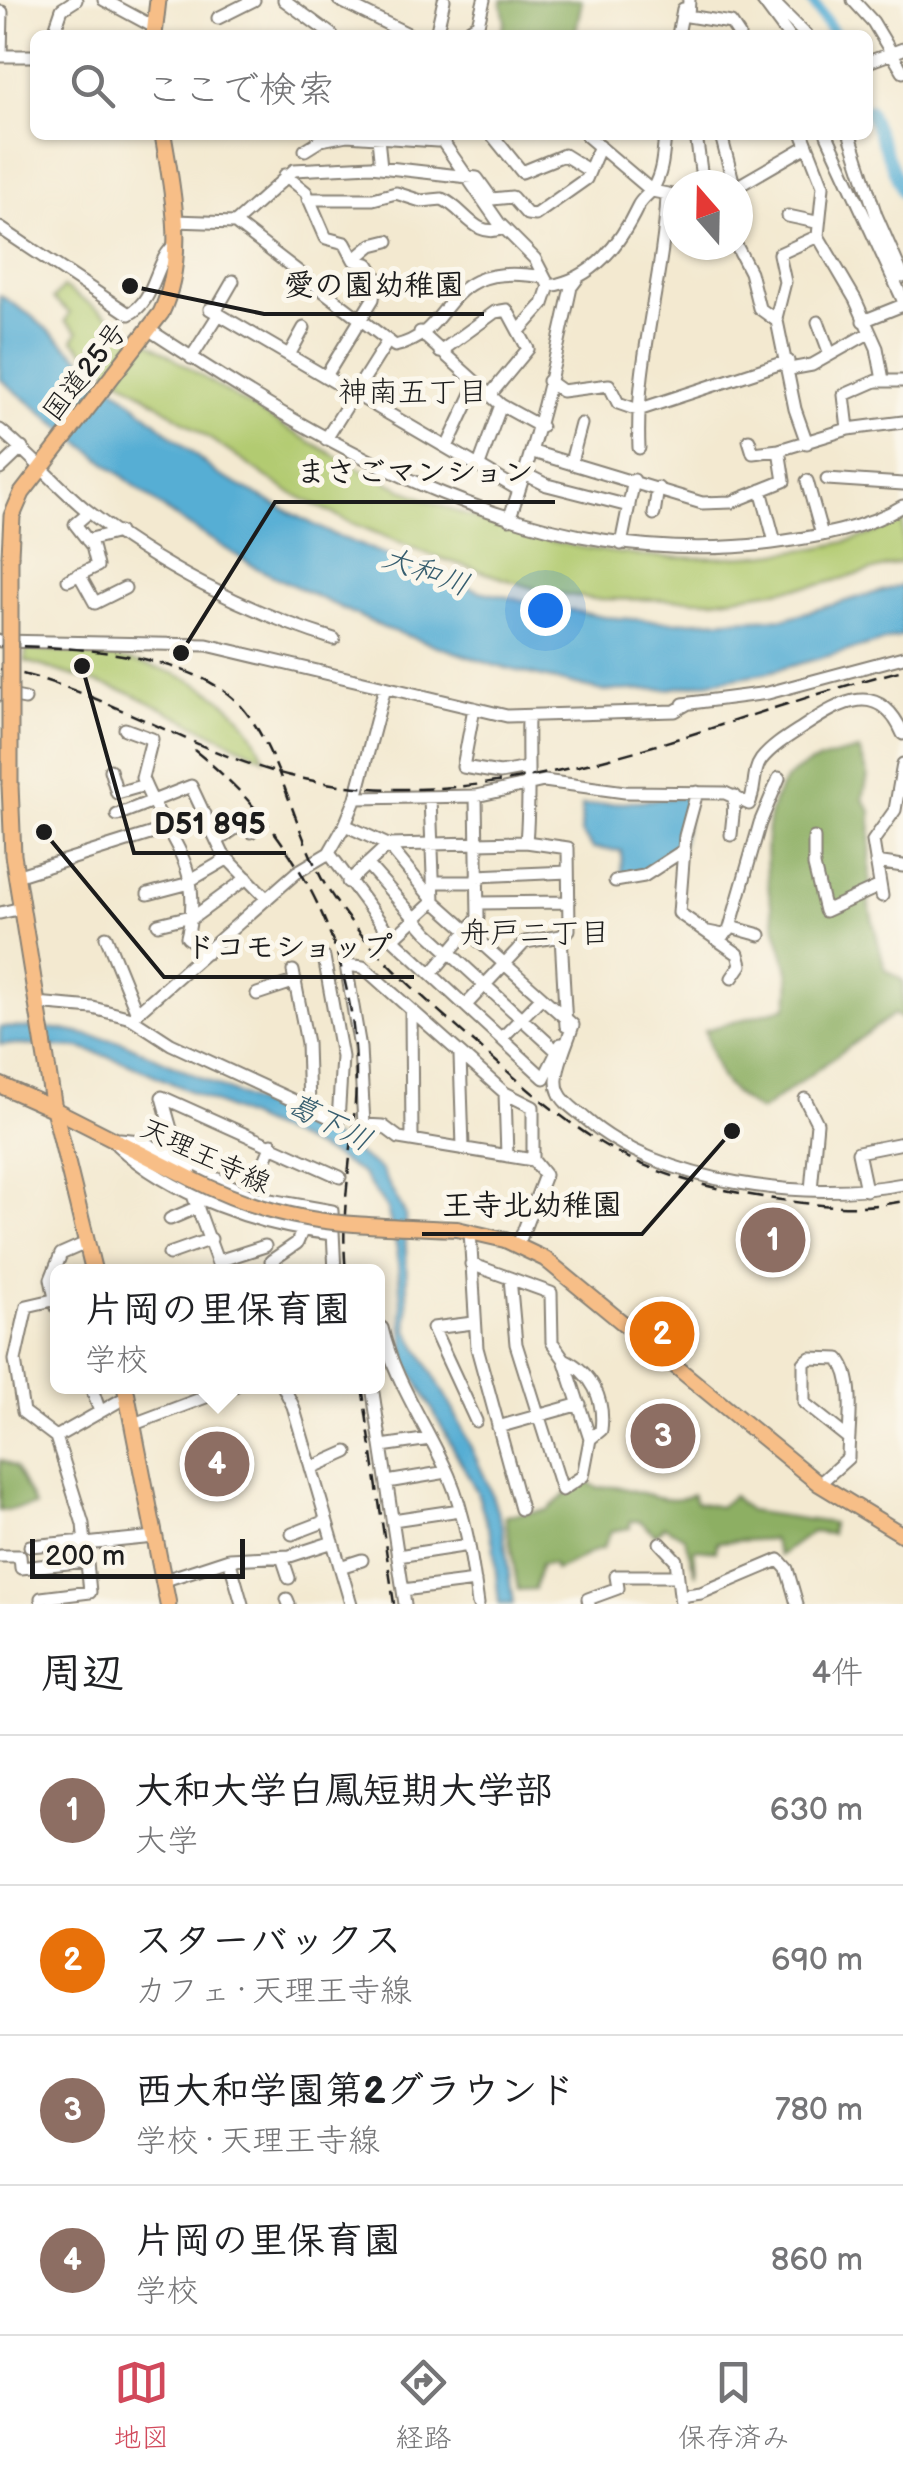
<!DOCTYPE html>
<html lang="ja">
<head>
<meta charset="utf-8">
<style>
	body { margin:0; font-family:"Balsamiq Sans","Klee One",sans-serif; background:#f2f2f2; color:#202124 }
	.compass { position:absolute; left:663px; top:170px; width:90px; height:90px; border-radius:50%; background:#fff; box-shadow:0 2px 8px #0004; rotate:340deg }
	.scale { position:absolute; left:30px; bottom:25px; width:215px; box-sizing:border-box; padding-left:10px; border:5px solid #1c1c1c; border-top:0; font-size:28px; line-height:35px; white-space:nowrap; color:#1c1c1c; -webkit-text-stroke:8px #fbf7ec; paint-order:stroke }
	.you { position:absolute; left:545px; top:610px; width:35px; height:35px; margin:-25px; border:8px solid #fff; border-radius:50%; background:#1a73e8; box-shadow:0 0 0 15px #1a73e833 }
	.badge { display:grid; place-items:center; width:65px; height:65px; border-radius:50%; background:#d1495b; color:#fff; font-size:32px; font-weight:700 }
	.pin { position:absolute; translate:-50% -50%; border:5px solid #fff; box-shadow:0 2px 10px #0006 }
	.popup { position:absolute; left:50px; top:1264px; width:335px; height:130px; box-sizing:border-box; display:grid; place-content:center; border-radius:15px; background:#fff; filter:drop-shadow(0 2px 8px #0005); font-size:32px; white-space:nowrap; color:#757577 }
	.popup b { font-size:38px; color:#202124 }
	.popup::after { content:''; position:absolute; left:50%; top:100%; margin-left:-20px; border:20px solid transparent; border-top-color:#fff }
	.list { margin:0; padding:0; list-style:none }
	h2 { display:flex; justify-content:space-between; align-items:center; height:130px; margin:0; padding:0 40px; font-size:42px }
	h2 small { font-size:32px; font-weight:400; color:#757577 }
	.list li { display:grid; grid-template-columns:65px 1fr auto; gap:30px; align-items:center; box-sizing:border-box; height:150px; padding:0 40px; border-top:2px solid #e0e0e0 }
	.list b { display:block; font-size:38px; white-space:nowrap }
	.list p { margin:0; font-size:32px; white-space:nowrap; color:#757577 }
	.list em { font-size:32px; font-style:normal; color:#757577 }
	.icon { flex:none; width:55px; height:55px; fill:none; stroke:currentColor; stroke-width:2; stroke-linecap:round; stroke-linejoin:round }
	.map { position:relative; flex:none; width:903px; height:1604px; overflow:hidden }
	.search { position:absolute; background:#fff; box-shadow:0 2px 8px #0004; left:30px; right:30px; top:30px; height:110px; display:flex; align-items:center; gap:25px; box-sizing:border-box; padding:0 35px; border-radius:15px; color:#757577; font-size:38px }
	.sheet { height:730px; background:#fff }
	nav { display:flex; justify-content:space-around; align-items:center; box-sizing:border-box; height:140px; border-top:2px solid #e0e0e0; background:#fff; font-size:28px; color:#757577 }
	nav a { display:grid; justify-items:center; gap:5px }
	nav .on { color:#d1495b }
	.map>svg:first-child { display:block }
	.green { fill:#b2cb71; stroke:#677446; stroke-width:2.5 }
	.forest { fill:#8daf63; stroke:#546640; stroke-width:2.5 }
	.water { fill:#57aed4; stroke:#3a6578; stroke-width:2.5 }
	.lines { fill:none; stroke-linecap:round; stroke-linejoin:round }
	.river { stroke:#57aed4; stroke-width:12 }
	.minor-casing { stroke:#888276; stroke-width:15 }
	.major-casing { stroke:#888276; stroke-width:18 }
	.highway-casing { stroke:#888276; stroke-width:19 }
	.minor { stroke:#fff; stroke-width:11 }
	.major { stroke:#f7be87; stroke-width:14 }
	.highway { stroke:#f7be87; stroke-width:15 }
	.rail { stroke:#1c1c1c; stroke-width:2.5; stroke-dasharray:15 8; stroke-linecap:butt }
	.major-bridge-casing { stroke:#888276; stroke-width:18; stroke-linecap:butt }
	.highway-bridge-casing { stroke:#888276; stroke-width:19; stroke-linecap:butt }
	.major-bridge { stroke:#f7be87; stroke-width:14 }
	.highway-bridge { stroke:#f7be87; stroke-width:15 }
	.labels { text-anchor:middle; stroke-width:10; stroke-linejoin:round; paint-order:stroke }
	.street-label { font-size:28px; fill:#1c1c1c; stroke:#fbf7ec }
	.neighbourhood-label { font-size:30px; fill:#1c1c1c; stroke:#fbf7ec }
	.water-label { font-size:30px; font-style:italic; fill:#375e6f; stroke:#fbf7ec }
	.leader { fill:none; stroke:#1c1c1c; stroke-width:4 }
	.callout-dot { fill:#1c1c1c; stroke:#fbf7ec; stroke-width:4 }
	.callout-label { font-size:30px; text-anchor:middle; font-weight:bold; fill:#1c1c1c; stroke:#fbf7ec; stroke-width:10; stroke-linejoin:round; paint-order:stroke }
</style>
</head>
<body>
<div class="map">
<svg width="903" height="1604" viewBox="0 0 903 1604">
	<rect width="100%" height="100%" fill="#fbf7ec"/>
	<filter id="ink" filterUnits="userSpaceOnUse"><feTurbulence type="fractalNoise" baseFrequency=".01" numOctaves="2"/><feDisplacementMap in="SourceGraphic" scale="20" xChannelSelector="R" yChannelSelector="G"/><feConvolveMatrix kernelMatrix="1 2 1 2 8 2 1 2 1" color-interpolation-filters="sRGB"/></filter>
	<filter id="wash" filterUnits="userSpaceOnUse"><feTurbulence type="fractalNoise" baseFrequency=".0048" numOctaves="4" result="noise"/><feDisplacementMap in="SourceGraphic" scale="40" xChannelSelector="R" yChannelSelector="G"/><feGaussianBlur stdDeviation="2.25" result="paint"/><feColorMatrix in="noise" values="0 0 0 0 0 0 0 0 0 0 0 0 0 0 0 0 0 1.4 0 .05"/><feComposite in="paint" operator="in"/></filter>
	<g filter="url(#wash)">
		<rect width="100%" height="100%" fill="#f3e9d0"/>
		<path class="green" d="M63,287C280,424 476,578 749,556C798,551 861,546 903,518V562L823,584L714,600L593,599L539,590L431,555L347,521L286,490L94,361L73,340L78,332L65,321L70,313L53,299Z
			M26,649C112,653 231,665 264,758L130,693L25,661Z"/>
		<path class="forest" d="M501,0H582L575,35H501L505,21Z
			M859,750L868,775L863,799L871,811L869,905L885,969L903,981V1020L894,1014L760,1111C720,1089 716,1072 705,1030L787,1007C794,977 785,960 777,932C766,890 756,815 787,779C804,760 836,756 859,750Z
			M0,1460L15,1467L35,1506L0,1511Z
			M583,1480L598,1488C629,1480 663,1510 692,1494L696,1502L719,1507L733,1496L749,1511L832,1523L831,1534L812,1532L779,1556L772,1539L717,1542L716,1551L694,1549L696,1575L684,1537L664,1526L656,1535L640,1521H630V1528L611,1531L603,1548C585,1553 572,1565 555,1570L553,1564L540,1565L535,1589L518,1590L505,1515L547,1510Z"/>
		<path class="water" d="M0,295L30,315L217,474L332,534L479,591L603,617L672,622L786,618L903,585V636L765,673L668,689L602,691L496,666L384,628L258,569L169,513L0,379Z
			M691,796L681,849L636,876H622L621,851L593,848L581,833L582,806Z
			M0,1027L58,1029L122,1042L339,1141L381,1170L405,1214L408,1330L454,1411L488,1484L503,1528L513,1604H499L493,1543L477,1492L405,1359L397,1249L387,1209L362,1174L333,1156L125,1062L80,1048L0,1044Z"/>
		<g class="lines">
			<path class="river" d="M811,0L835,35
				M868,109L903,193"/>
		</g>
	</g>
	<g filter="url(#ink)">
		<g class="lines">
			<defs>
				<path id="minor" d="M104,0L154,27
					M284,0L332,35
					M339,0L410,35
					M689,0L688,16L731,23L739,35
					M762,0L788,35
					M771,0L806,35
					M853,0L873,22L903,72
					M2,12L1,56H35
					M218,18L254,0
					M53,35L62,9L76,0
					M436,35L444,0
					M460,35L478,24L484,0
					M678,35L683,9
					M868,62L903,49
					M438,135L499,223L535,259L549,286C594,279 620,244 638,206C642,198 649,195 653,188C663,172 663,153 665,135
					M492,135L522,172L564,155L588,170
					M586,135L652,191L678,196
					M696,135L703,185
					M721,135L734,185
					M803,135L823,186L818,236L855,299L877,348L883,380
					M827,135L903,300
					M850,135L876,215L903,277
					M378,138L381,167
					M305,150L321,140L347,135L437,141L450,135
					M285,175L306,192L326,238L345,243L354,260L368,264L376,277L373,299L326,376
					M738,186L807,146
					M308,199H373L396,193L421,201L442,199C465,208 474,240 504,228
					M788,216L816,222
					M174,221L235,223L294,170L371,166L477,178L492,199L512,197L527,214L535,215L586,179L600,146
					M235,223L395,346C460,331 436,259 543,277
					M0,228L129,314C157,300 154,260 176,244
					M736,245L750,272L759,308L777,321L795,409L807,443
					M354,260L372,245L388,241
					M210,309L519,490
					M215,312L233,281
					M776,318L785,282L779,254L818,236
					M863,321L903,305
					M818,322L830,354
					M148,329C336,452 539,574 772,543C816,537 865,529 903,506
					M519,331L543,304L549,286
					M420,332L501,405L541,427
					M440,352L495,312L507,310L528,349L490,395
					M289,355L304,328
					M191,358L219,314
					M790,369L812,365L867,334
					M548,381L562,391L609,385L618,403L638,410L788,361
					M848,429L844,395L876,381H903
					M0,430C30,454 55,484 84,508C156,565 247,612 334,639
					M326,439L387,342
					M749,440L753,453L779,450
					M447,447L477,383
					M639,448C635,362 663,281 667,197
					M533,452L702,503L732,502L784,481L779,450L848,429L903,422
					M571,462L581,424
					M479,465L501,405
					M0,469L22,448
					M525,474L547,485L629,506
					M827,479L903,484
					M807,481L822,535
					M761,490L775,542
					M654,514L658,488
					M509,519C537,443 554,366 571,287L577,279
					M87,540L119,532
					M621,544L634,480
					M79,574L95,603L125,588
					M68,580L97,566L92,546L75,524L89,512
					M0,641L207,645L507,716L675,711L687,704
					M0,694L25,699
					M683,704L768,693L903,657
					M474,708L463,767L500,773L527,768
					M125,729L152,739L142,778C165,838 206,864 187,937L207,953
					M110,770L117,793L145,785
					M697,792L685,836L679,913L738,954L741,965L732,978
					M356,798L476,796L544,781L625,792L725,793L749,804C756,790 752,772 761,760C773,745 791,735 806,725C841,702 879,679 903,734
					M117,815L191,786L223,854L267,899
					M345,825L388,845L526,842L568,848L569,930L561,936L525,942L466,1005
					M172,830L205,814
					M731,835L735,796
					M814,838V866L825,911L880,886
					M217,841L243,823L251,832
					M526,842C530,798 527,762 528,718
					M329,853L393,939L544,1078L561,1044
					M876,862L903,866
					M367,864L427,932L559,1053
					M16,876L169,828
					M477,876L568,872
					M189,881L227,859
					M615,881L644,876L684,850
					M348,882L388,845L434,901L573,1025C568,1042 551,1075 559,1092C563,1103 577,1111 586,1119C660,1184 808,1202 903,1184
					M433,882H478
					M148,894L190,883
					M882,896L873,841L895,810L903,764
					M478,903L569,902
					M0,913L22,908
					M191,919L247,878
					M158,924L191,916
					M731,927L760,935
					M708,932L723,935L729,931L760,823L779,778
					M561,936L566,1026
					M106,937L137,1013
					M393,939L434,901L430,798
					M293,971L307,1043L309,1107
					M431,974L478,918L476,796
					M257,994L296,981
					M36,1003L93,1008L131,1018L171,1044L338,1121L342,1057L324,957
					M411,1010L412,1140
					M131,1018L297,872L329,853L345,825L356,798L385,687
					M502,1038L541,998
					M460,1056L463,1147
					M505,1093L507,1156
					M805,1099L817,1123L811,1190
					M120,1139L141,1141L253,1197L332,1211L335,1272
					M117,1145C170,1195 260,1226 332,1234
					M180,1161L162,1097L340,1177
					M265,1161L272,1144
					M866,1190L858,1152L903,1143
					M197,1191L194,1198L221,1272
					M170,1219L198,1207
					M470,1231L477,1348L521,1509
					M518,1245L545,1175L533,1160V1107L505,1093L363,967L346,965L360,1048L364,1125L383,1126L399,1138L533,1160
					M169,1254L211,1239
					M218,1261L265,1246
					M271,1261L297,1243L302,1231
					M471,1264L551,1293L552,1342L564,1359L590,1439L583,1476L562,1490L516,1344L510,1278
					M53,1300L27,1306L15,1360L23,1412L56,1437
					M57,1308L51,1279L61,1254L86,1243
					M473,1323L433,1328L476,1421
					M377,1330L382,1328C394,1381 427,1426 449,1476C466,1516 472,1561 478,1604
					M564,1359C592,1373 605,1399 601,1430L590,1439
					M91,1386L99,1409
					M283,1386L293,1406L351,1604
					M372,1386L405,1604
					M134,1424L235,1386
					M498,1427L580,1404
					M382,1446L430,1439
					M311,1468L347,1452
					M387,1482L447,1472
					M819,1484L848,1458C848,1429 857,1382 839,1359L810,1358L804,1363V1403L848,1438
					M393,1520L460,1510
					M292,1534L326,1521
					M660,1543L676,1560L681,1604
					M85,1544L154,1537
					M30,1546L85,1541
					M0,1556H20L21,1568L87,1561
					M398,1556L469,1545
					M282,1557L289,1578
					M229,1559L242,1604
					M340,1567L362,1560
					M162,1581L229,1559L290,1556L333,1542
					M403,1590L475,1581
					M680,1596L701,1593L779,1560L787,1569L797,1604
					M287,1599L289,1604
					M42,1604L41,1598L90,1592L83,1524L56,1437L128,1396
					M589,1604L588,1599L618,1588L616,1576H676"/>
				<path id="major" d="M54,1109L192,1179
					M457,1229L505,1240L545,1259L819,1484L903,1535"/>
				<path id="highway" d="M154,35L158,0
					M10,555L12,516L22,493L161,313C187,258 173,193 163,135
					M10,785L13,855L54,1109L94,1272
					M0,1085L54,1109
					M125,1386L168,1604"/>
			</defs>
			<use href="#minor" class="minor-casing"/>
			<use href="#major" class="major-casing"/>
			<use href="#highway" class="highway-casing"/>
			<use href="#minor" class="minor"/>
			<use href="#major" class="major"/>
			<use href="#highway" class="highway"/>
			<path class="rail" d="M0,646C67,646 173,652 228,694C278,733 292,830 327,888C364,947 415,990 467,1036C577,1132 618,1174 768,1198C814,1205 856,1211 903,1201
				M0,669C104,689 189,752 291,776C498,826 706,720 903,670
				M194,750C294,829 355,945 356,1073C356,1140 339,1205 346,1272
				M362,1386L394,1604"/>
			<defs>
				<path id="major-bridge" d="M192,1179C288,1228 353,1224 457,1229"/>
				<path id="highway-bridge" d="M10,555V785"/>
			</defs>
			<use href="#major-bridge" class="major-bridge-casing"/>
			<use href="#highway-bridge" class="highway-bridge-casing"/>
			<use href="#major-bridge" class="major-bridge"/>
			<use href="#highway-bridge" class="highway-bridge"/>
		</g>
	</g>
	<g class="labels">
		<g class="street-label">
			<text transform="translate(84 371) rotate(-52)" y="10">国道25号</text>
			<text transform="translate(206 1155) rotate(25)" y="10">天理王寺線</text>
		</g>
		<g class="neighbourhood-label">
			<text x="413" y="402">神南五丁目</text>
			<text x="535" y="943">舟戸二丁目</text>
		</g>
		<g class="water-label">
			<text transform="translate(426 571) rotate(20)" y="10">大和川</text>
			<text transform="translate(330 1122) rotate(27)" y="10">葛下川</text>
		</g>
	</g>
	<path class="leader" d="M130 286L264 314H484M181 653L275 502H555M82 666L134 853H286M44 832L164 977H414M732 1131L642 1234H422"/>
	<g class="callout-dot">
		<circle cx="130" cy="286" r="10"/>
		<circle cx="181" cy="653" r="10"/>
		<circle cx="82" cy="666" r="10"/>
		<circle cx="44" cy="832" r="10"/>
		<circle cx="732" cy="1131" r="10"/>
	</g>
	<g class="callout-label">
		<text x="374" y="295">愛の園幼稚園</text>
		<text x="415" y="482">まさごマンション</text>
		<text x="210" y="834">D51 895</text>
		<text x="289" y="957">ドコモショップ</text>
		<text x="532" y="1215">王寺北幼稚園</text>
	</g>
</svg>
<svg class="compass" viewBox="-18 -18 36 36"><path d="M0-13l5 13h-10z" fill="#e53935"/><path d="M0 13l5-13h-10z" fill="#757577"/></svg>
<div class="scale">200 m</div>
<div class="you"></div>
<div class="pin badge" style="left:773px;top:1240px;background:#8d6e63">1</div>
<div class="pin badge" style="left:662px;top:1334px;background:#e8710a">2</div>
<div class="pin badge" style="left:663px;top:1436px;background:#8d6e63">3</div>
<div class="pin badge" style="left:217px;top:1464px;background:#8d6e63">4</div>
<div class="popup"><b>片岡の里保育園</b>学校</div>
<div class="search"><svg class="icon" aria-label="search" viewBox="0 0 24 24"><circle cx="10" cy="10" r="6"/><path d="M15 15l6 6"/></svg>ここで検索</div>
</div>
<section class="sheet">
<h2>周辺<small>4件</small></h2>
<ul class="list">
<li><span class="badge" style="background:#8d6e63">1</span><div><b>大和大学白鳳短期大学部</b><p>大学</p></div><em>630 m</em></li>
<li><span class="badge" style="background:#e8710a">2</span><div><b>スターバックス</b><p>カフェ · 天理王寺線</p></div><em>690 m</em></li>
<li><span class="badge" style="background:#8d6e63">3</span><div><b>西大和学園第2グラウンド</b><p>学校 · 天理王寺線</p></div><em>780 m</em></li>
<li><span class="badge" style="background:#8d6e63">4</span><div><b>片岡の里保育園</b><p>学校</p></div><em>860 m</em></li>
</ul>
</section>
<nav>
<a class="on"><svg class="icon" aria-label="map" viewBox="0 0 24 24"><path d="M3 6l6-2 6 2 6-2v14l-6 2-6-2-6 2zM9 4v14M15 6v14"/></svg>地図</a>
<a><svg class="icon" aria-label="directions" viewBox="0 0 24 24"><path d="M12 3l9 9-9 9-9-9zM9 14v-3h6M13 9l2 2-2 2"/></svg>経路</a>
<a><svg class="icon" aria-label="saved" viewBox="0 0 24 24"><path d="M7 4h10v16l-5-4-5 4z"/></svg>保存済み</a>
</nav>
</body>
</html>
